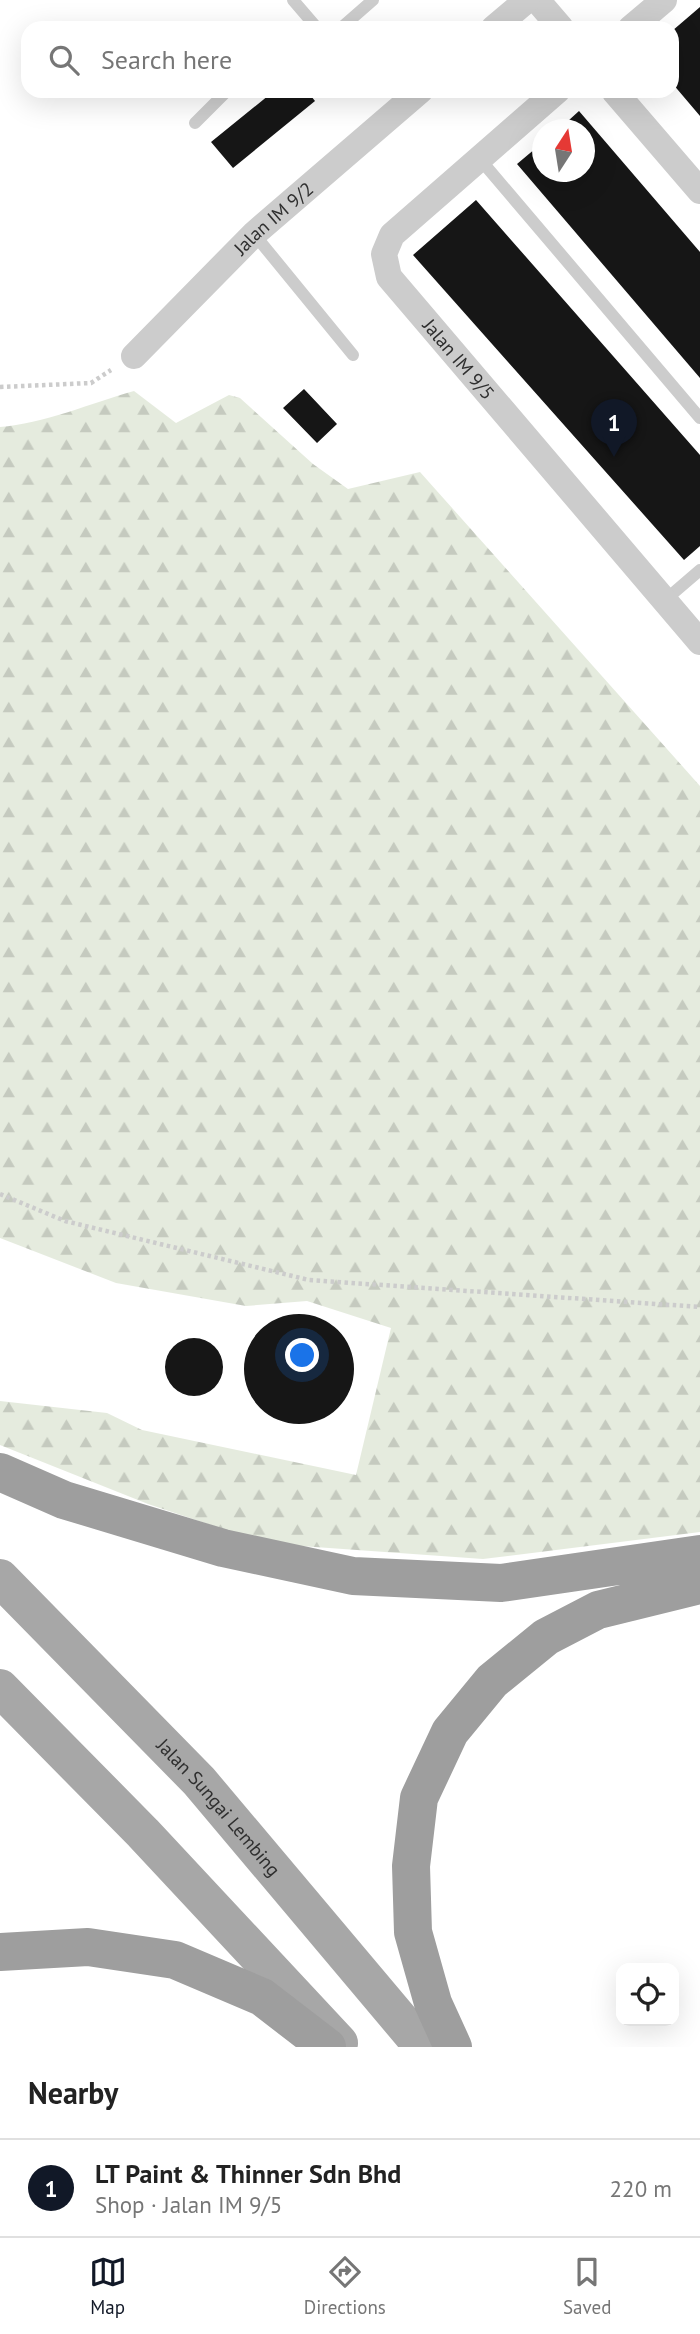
<!DOCTYPE html>
<html lang="en">
<head>
<meta charset="utf-8">
<style>
	body { margin:0; font-family:"PT Sans",sans-serif; background:#f6f6f6; color:#222 }
	.controls { position:absolute; right:21px; bottom:21px; display:grid; overflow:hidden; border-radius:14px; box-shadow:0 7px 28px #0002 }
	.controls button { width:63px; height:63px; display:grid; place-items:center; padding:0; border:0; border-bottom:2px solid #e0e0e0; background:#fff; color:#222; font:35px sans-serif }
	.compass { position:absolute; left:532px; top:119px; width:63px; height:63px; border-radius:50%; background:#fff; box-shadow:0 7px 28px #0002; rotate:12deg }
	.you { position:absolute; left:303px; top:1356px; width:24px; height:24px; margin:-18px; border:5px solid #fff; border-radius:50%; background:#1a73e8; box-shadow:0 0 0 10px #1a73e833 }
	.badge { display:grid; place-items:center; width:46px; height:46px; border-radius:50%; background:#111827; color:#fff; font-size:23px; font-weight:700 }
	.pin { position:absolute; translate:-50% -58px; filter:drop-shadow(0 2px 4px #0008) }
	.pin::after { content:''; position:absolute; top:37px; width:24px; height:21px; background:inherit; clip-path:polygon(0 0,100% 0,50% 100%) }
	.list { margin:0; padding:0; list-style:none }
	h2 { display:flex; justify-content:space-between; align-items:center; height:91px; margin:0; padding:0 28px; font-size:30px }
	h2 small { font-size:23px; font-weight:400; color:#767676 }
	.list li { display:grid; grid-template-columns:46px 1fr auto; gap:21px; align-items:center; box-sizing:border-box; height:98px; padding:0 28px; border-top:2px solid #e0e0e0 }
	.list b { display:block; font-size:26px; white-space:nowrap }
	.list p { margin:0; font-size:23px; white-space:nowrap; color:#767676 }
	.list em { font-size:23px; font-style:normal; color:#767676 }
	.icon { flex:none; width:38px; height:38px; fill:none; stroke:currentColor; stroke-width:2; stroke-linecap:round; stroke-linejoin:round }
	.map { position:relative; flex:none; width:700px; height:2047px; overflow:hidden }
	.search { position:absolute; background:#fff; box-shadow:0 7px 28px #0002; left:21px; right:21px; top:21px; height:77px; display:flex; align-items:center; gap:18px; box-sizing:border-box; padding:0 24px; border-radius:21px; color:#767676; font-size:26px }
	.sheet { height:189px; background:#fff }
	nav { display:flex; justify-content:space-around; align-items:center; box-sizing:border-box; height:98px; border-top:2px solid #e0e0e0; background:#fff; font-size:19px; color:#767676 }
	nav a { display:grid; justify-items:center; gap:4px }
	nav .on { color:#111827 }
	.map>svg:first-child { display:block }
	.forest { fill:url(#forest-firs) }
	.building { fill:#161616 }
	.lines { fill:none; stroke-linecap:round; stroke-linejoin:round }
	.path { stroke:#ccc; stroke-width:4.5; stroke-dasharray:3.5 3.5; stroke-linecap:butt }
	.service { stroke:#ccc; stroke-width:12 }
	.minor { stroke:#ccc; stroke-width:26 }
	.primary { stroke:#a7a7a7; stroke-width:38 }
	.trunk { stroke:#9e9e9e; stroke-width:38 }
	.labels { text-anchor:middle; stroke-width:7; stroke-linejoin:round; paint-order:stroke }
	.street-label { font-size:19px; fill:#2f2f2f; stroke:#fff }
</style>
</head>
<body>
<div class="map">
<svg width="700" height="2047" viewBox="0 0 700 2047">
	<defs>
		<pattern id="forest-firs" width="22" height="20" patternUnits="userSpaceOnUse" patternTransform="scale(1.75)"><rect width="22" height="20" fill="#e5ebde"/><path d="M5 1l3.5 6h-7zM16 11l3.5 6h-7z" fill="#c5cabf"/></pattern>
	</defs>
	<rect width="100%" height="100%" fill="#fff"/>
	<path class="forest" d="M134,391L176,423L229,395L240,398L313,464L348,489L420,472L700,786V1532L483,1559L301,1546L229,1531L148,1504L0,1445V1401L107,1413L142,1430L356,1475L391,1328L307,1301L246,1306L116,1283L0,1238V427C42,424 92,403 134,391Z"/>
	<path class="building" d="M700,7V116L672,83V31Z
		M274,91H307L315,101L233,168L211,142Z
		M579,111L700,252V378L517,164L542,143V172H584V130H558Z
		M476,200L700,455V546L684,560L413,255Z
		M304,389L337,424L317,443L283,408Z
		M244 1369a55 55 0 1 1 110 0a55 55 0 1 1-110 0Z
		M165 1367a29 29 0 1 1 58 0a29 29 0 1 1-58 0Z"/>
	<g class="lines">
		<path class="path" d="M0,387L91,383L111,370
			M0,1194L65,1221L309,1280L700,1307"/>
		<path class="service" d="M293,0L317,28
			M341,28L373,0
			M195,123L227,91
			M479,158L700,418
			M254,234L353,355
			M664,601L700,570"/>
		<g class="minor">
			<path d="M537,0L561,28"/>
			<path d="M494,28L527,0"/>
			<path d="M631,28L664,0"/>
			<path id="s1" d="M557,91L392,235L384,254L389,277L700,642"/>
			<path d="M614,91L700,191"/>
			<path id="s2" d="M134,356L254,234L420,91"/>
		</g>
		<g class="primary">
			<path id="s3" d="M0,1578L199,1781L423,2047"/>
			<path d="M0,1688L143,1833L339,2043"/>
		</g>
		<path class="trunk" d="M0,1472L64,1500L223,1548L353,1576L501,1583L700,1554
			M0,1952L88,1947L175,1960L262,1997L327,2047
			M453,2047L433,2003L413,1932L411,1866L419,1798L450,1732L492,1681L546,1637L598,1610L700,1585"/>
	</g>
	<g class="labels">
		<g class="street-label">
			<text dy="7" stroke="none"><textPath href="#s2" startOffset="196">Jalan IM 9/2</textPath></text>
			<text dy="7" stroke="none"><textPath href="#s1" startOffset="371">Jalan IM 9/5</textPath></text>
			<text dy="7" stroke="none"><textPath href="#s3" startOffset="317">Jalan Sungai Lembing</textPath></text>
		</g>
	</g>
</svg>
<div class="controls">
<button><svg class="icon" aria-label="locate" viewBox="0 0 24 24"><circle cx="12" cy="12" r="6"/><path d="M12 2v4M12 18v4M2 12h4M18 12h4"/></svg></button>
</div>
<svg class="compass" viewBox="-18 -18 36 36"><path d="M0-13l5 13h-10z" fill="#e53935"/><path d="M0 13l5-13h-10z" fill="#767676"/></svg>
<div class="you"></div>
<div class="pin badge" style="left:614px;top:457px">1</div>
<div class="search"><svg class="icon" aria-label="search" viewBox="0 0 24 24"><circle cx="10" cy="10" r="6"/><path d="M15 15l6 6"/></svg>Search here</div>
</div>
<section class="sheet">
<h2>Nearby<small></small></h2>
<ul class="list">
<li><span class="badge">1</span><div><b>LT Paint &amp; Thinner Sdn Bhd</b><p>Shop · Jalan IM 9/5</p></div><em>220 m</em></li>
</ul>
</section>
<nav>
<a class="on"><svg class="icon" aria-label="map" viewBox="0 0 24 24"><path d="M3 6l6-2 6 2 6-2v14l-6 2-6-2-6 2zM9 4v14M15 6v14"/></svg>Map</a>
<a><svg class="icon" aria-label="directions" viewBox="0 0 24 24"><path d="M12 3l9 9-9 9-9-9zM9 14v-3h6M13 9l2 2-2 2"/></svg>Directions</a>
<a><svg class="icon" aria-label="saved" viewBox="0 0 24 24"><path d="M7 4h10v16l-5-4-5 4z"/></svg>Saved</a>
</nav>
</body>
</html>
